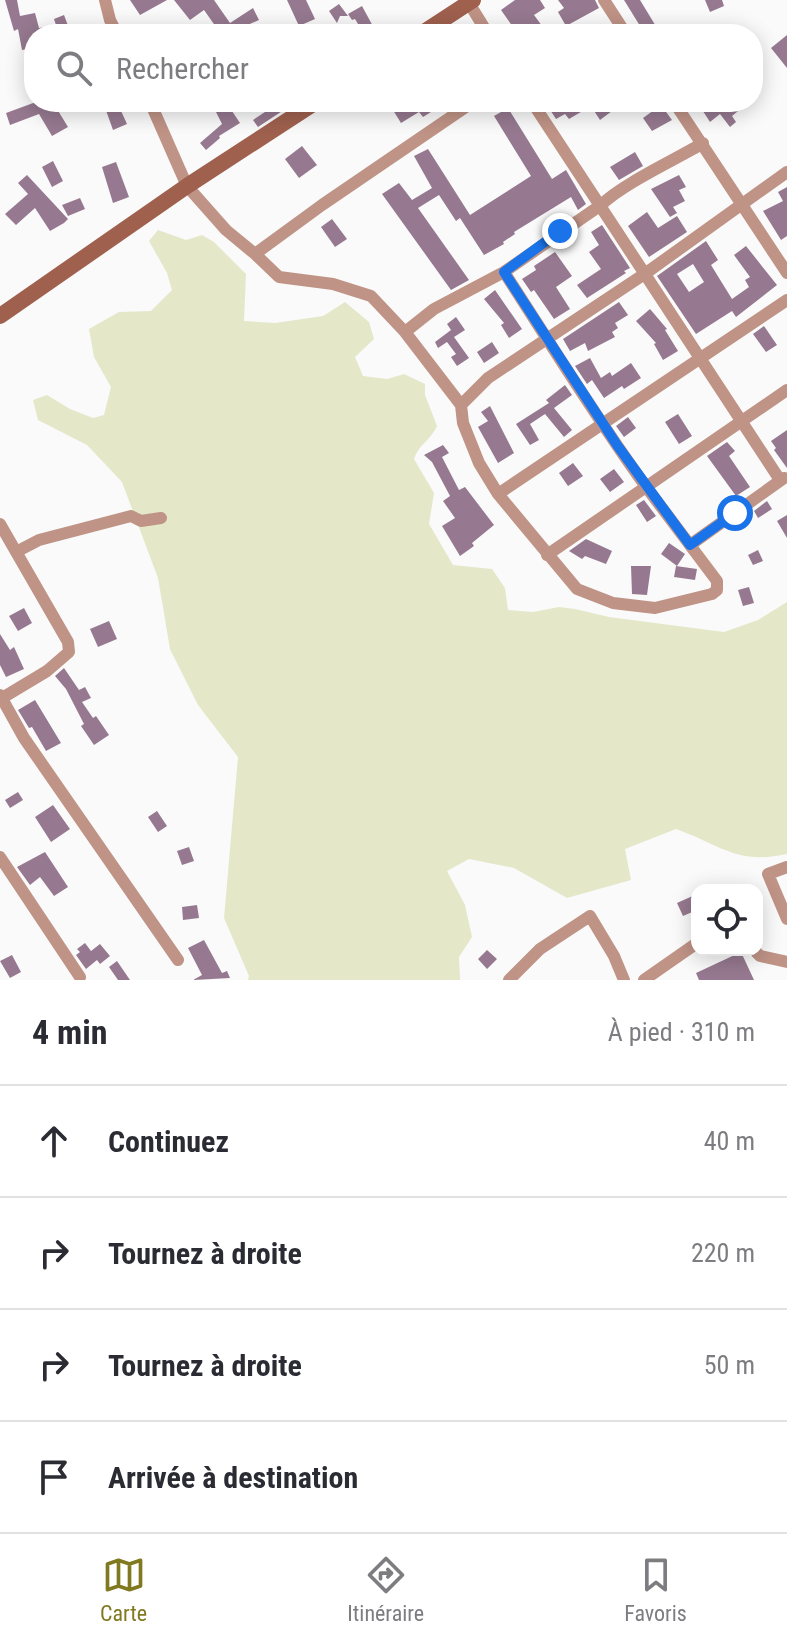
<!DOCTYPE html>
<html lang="fr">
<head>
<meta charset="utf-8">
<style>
	body { margin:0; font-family:"Roboto Condensed",sans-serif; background:#f7f7f7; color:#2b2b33 }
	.controls { position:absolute; right:24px; bottom:24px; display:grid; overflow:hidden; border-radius:16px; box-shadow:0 4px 20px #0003 }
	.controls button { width:72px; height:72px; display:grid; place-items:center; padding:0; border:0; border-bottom:2px solid #e1e1e2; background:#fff; color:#2b2b33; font:40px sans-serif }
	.stop { position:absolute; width:24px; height:24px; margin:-18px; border:6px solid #1a73e8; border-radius:50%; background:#fff }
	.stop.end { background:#1a73e8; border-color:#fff; box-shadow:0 2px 8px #0008 }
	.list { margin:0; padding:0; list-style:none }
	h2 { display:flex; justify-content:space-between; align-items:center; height:104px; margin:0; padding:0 32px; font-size:34px }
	h2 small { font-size:26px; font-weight:400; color:#7c7c81 }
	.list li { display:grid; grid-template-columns:52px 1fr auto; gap:24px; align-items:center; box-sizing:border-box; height:112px; padding:0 32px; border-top:2px solid #e1e1e2 }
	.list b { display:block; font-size:30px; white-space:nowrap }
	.list em { font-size:26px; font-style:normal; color:#7c7c81 }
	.icon { flex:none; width:44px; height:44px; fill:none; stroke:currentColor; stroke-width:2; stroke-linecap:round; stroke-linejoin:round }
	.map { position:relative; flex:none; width:787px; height:980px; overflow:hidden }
	.search { position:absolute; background:#fff; box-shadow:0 4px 20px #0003; left:24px; right:24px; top:24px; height:88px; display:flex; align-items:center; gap:20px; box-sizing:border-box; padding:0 28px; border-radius:32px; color:#7c7c81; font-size:30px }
	.sheet { height:552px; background:#fff }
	nav { display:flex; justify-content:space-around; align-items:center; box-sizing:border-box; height:112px; border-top:2px solid #e1e1e2; background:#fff; font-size:22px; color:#7c7c81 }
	nav a { display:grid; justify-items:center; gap:4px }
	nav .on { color:#80791f }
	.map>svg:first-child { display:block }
	.green { fill:#e4e8c9 }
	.building { fill:#967990; fill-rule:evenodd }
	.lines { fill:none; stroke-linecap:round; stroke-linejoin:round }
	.street { stroke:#bf9386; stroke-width:12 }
	.secondary { stroke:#9f604e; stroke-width:16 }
	.route { stroke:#1a73e8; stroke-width:10 }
</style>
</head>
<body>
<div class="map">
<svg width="787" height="980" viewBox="0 0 787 980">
	<rect width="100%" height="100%" fill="#fafafa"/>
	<path class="green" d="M158,230L186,240L202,235L214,242L246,274L244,321L275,323L323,316L345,302L369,322L374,339L355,357L363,376L387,379L404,374L425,384V395L437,426C431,440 418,445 414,459L434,493L429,524L453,565L492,569L505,588L508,610L533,612L559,607L575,609L609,617L724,632L758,620L787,602V854C736,865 721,845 676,829L625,849L631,880L567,898L514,868L469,859L447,871L465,905L472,937L459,957L460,980H248L249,976L224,918L238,757L198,705L170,649L158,578L122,482L87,445L38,420L33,400L47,395L70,409L93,418L104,415L111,387L94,357L89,329L119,312L151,311L172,290L167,273L149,241Z"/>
	<path class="building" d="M5,0H17L20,16L35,13L39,28L56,25L54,19L64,15L70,31L61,34H34V48L22,50L18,29L14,31Z
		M130,0H167L140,15Z
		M174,0H214L230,23L253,8L259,20L236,30L238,34H206L216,27L204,10L190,20Z
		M287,0H306L315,19L299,26Z
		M515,0H540L545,8L534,15L548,34H518L501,10Z
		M558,0H595L599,8L566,26L558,12L564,8Z
		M624,0H640L657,28L661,25L667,34H645Z
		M705,0H722L724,6L710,12Z
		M339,4L348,16H340L337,23L329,11Z
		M362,6L375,30L367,34H364L355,19L352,20L348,14Z
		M787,35V68L771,48Z
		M36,102H39L42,107L52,102H68L57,109L68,127L52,136L39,114L10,125L6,113Z
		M103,102H117L127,124L113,130Z
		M220,102H226L240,123L219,136L220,138L206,150L200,143L222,124L213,106Z
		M280,102H296L258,127L253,120Z
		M388,102H425L431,112L423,117L419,112L401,123Z
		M545,102H624L600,120L591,106L569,119L565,114L556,119Z
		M703,102H749L732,116L736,122L730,127L720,114L710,122L699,105Z
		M661,105L672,120L652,131L643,118Z
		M508,108L552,179L566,170L586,204L578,210L571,197L514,232L515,234L503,242L504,244L484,255L460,218L456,221L439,195L418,208L469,280L451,290L382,194L399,183L412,200L432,188L414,156L428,149L470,215L531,176L494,116Z
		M302,146L317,165L299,178L285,159Z
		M635,152L643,166L619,180L610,167Z
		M53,161L63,181L52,187L42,167Z
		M116,162L129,197L113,203L102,167Z
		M27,175L68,219L64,223L50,231L35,208L16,225L5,214L28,194L18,183Z
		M679,175L686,187L679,190L685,201L673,207L677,213L670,217L651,189Z
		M787,187V236L781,240L763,211L783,201L778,192Z
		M80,198L85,209L68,216L62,205Z
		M647,212L658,228L677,216L687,232L649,257L628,226Z
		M332,219L347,239L335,247L321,227Z
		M602,225L630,268L624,271L626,273L587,298L577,285L601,269L589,252L599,245L591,232Z
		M706,241L718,260L711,265L732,299L749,287L745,280L750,277L734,255L746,246L777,285L736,317L732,311L696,334L657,276ZM693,264L704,282L689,292L677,274Z
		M555,252L572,276L556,287L570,309L554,319L534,290L531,292L522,279L536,270L534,266Z
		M495,290L522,329L509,338L501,325L504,323L484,299Z
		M619,302L628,315L615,323L618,328L612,332L615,337L588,351L585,343L570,351L563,339Z
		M650,309L667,329L665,330L678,351L663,360L654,344L656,343L636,321Z
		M456,317L465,330L454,337L469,358L457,366L451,357L456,354L447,342L438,348L435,342L451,330L447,324Z
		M764,326L777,345L766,352L753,334Z
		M492,342L499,353L484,363L477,352Z
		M590,358L601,378L610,372L612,376L631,363L641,378L624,389L622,386L604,398L592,380L587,384L575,366Z
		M565,385L572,395L554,408L572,430L564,437L545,414L530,424L539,440L530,445L516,424L549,403L546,400Z
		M490,406L514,453L498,463L478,427L488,421L481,412Z
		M678,414L692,436L679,444L665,422Z
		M628,417L636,428L624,437L616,426Z
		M787,430V468L774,450L776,448L771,441Z
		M727,442L735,451L729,456L750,487L736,496L707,456Z
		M443,445L449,453L442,457L459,490L465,487L494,525L472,543L474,546L460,556L442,526L455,518L443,501L450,496L432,462L424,455Z
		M573,463L583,476L568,486L559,473Z
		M614,469L624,482L610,492L600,479Z
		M644,500L656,516L647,522L636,505Z
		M767,501L772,509L758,518L754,511Z
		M787,515V538L777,521Z
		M586,539L612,551L606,564L585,556L582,559L569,551Z
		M669,543L685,554L677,566L661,554Z
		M758,550L763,561L753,565L748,555Z
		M631,566H651L647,595L632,594Z
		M676,566L697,569L695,580L674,577Z
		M749,587L754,603L743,606L738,590Z
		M24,608L32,623L18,631L9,616Z
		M109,621L117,639L98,647L90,629Z
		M0,634L10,650L14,647L24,669L6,677L0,665Z
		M64,668L79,690L85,687L91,698L82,702L93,718L96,716L109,735L94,745L81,726L84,724L66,689L55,676Z
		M35,700L61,743L46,751L32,727L29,728L18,710Z
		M18,792L23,800L10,808L5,800Z
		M53,805L70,829L51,842L35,817Z
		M157,811L167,826L158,832L148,817Z
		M189,847L194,861L182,865L177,851Z
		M45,852L68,887L54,896L40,877L30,885L17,867Z
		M697,894V910L683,916L677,903Z
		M197,905L199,918L183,920L182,907Z
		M204,940L222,973L227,971L230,978L193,980L202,975L188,948Z
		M85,943L91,951L100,944L110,956L100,964L97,960L86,969L76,955L80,952L77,949Z
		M487,950L497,959L487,969L478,959Z
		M741,952L754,980H699L696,973Z
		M12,955L21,972L10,978L0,961Z
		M117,961L130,980H118L109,967Z"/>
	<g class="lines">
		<path class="street" d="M105,0L110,20L117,34
			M604,0L626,34
			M469,3L488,34
			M150,102L187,186L226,230L255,254L322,205L473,102
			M532,102L780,480
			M674,102L787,273
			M255,254L279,277L333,284L371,296L405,332L461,405
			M504,272C551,344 596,418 647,488C670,519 694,550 717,581V590L712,594L655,608L613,603L577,589L498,494L479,463L463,423L461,405L488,378L646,273L787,172
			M405,332L434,309L504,272L601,205C624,183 673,161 703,143
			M498,494L787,300
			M0,524L68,642L69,652L47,671L2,698
			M690,545L784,478
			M16,552L39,540L131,516L141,521L161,518
			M547,555L787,390
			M0,695L24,738L178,960
			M0,857L80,977
			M787,867L768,874L787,919
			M754,950L760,956L787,962
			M509,980L540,949L590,916L614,956L624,980
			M644,980L697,943"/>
		<path class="secondary" d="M421,34L473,0
			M0,316L187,186L316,102"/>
	</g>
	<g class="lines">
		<path class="route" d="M560,231L504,272L617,445L690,545L735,513"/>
	</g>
</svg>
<div class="controls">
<button><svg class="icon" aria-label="locate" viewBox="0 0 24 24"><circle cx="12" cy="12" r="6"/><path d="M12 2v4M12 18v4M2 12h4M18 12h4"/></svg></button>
</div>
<div class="stop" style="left:735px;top:513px"></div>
<div class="stop end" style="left:560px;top:231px"></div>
<div class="search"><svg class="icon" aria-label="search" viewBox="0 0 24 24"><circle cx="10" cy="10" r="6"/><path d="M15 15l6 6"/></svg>Rechercher</div>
</div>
<section class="sheet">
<h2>4 min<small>À pied · 310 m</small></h2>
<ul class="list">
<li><svg class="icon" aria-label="ahead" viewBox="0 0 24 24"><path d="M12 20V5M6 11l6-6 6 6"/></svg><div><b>Continuez</b></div><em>40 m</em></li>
<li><svg class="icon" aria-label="right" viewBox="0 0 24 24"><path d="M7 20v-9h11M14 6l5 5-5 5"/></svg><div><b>Tournez à droite</b></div><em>220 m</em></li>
<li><svg class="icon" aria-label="right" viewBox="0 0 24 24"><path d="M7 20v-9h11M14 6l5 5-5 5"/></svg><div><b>Tournez à droite</b></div><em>50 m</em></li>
<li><svg class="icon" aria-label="arrive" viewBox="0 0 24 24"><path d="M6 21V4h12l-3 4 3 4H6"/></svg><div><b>Arrivée à destination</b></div></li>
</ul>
</section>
<nav>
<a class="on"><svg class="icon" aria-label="map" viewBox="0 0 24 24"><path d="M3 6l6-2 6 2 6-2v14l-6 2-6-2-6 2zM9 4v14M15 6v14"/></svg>Carte</a>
<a><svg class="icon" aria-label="directions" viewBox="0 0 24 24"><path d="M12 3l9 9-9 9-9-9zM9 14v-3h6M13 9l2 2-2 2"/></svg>Itinéraire</a>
<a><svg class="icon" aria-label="saved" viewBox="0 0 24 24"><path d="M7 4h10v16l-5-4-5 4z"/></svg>Favoris</a>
</nav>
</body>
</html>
